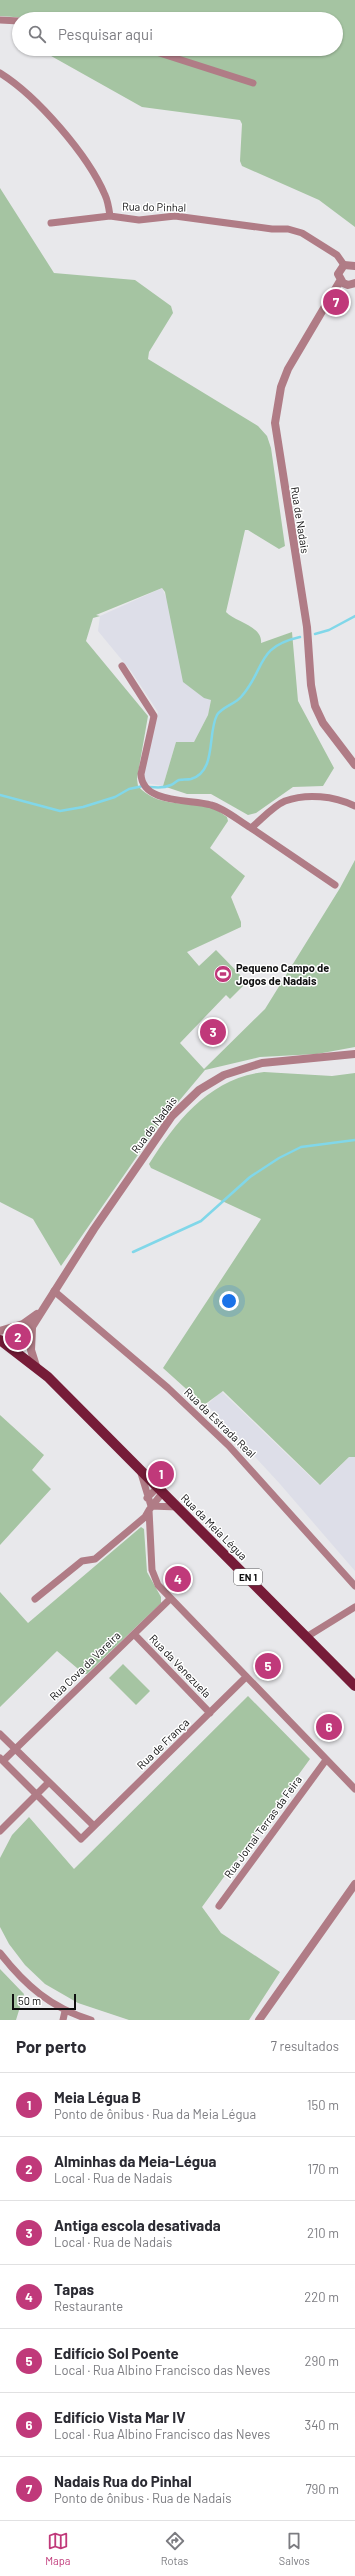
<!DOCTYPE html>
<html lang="pt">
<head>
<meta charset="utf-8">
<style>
	body { margin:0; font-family:Barlow,sans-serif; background:#f2f2f3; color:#2b2b33 }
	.scale { position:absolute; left:12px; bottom:10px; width:64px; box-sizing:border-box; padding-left:4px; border:2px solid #0f0f10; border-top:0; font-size:11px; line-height:14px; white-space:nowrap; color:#0f0f10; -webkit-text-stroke:3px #fff; paint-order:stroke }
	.you { position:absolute; left:229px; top:1301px; width:14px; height:14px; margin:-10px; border:3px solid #fff; border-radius:50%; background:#1a73e8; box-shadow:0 0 0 6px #1a73e833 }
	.badge { display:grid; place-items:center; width:26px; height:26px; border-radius:50%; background:#c0397a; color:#fff; font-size:13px; font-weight:700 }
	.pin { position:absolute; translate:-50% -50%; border:2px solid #fff; box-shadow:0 1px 4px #0006 }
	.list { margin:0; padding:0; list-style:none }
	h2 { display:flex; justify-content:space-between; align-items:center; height:52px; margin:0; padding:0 16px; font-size:17px }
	h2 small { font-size:13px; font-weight:400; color:#7c7c81 }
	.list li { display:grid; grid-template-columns:26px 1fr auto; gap:12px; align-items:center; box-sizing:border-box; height:64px; padding:0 16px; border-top:1px solid #e1e1e2 }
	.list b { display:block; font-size:15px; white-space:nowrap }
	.list p { margin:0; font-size:13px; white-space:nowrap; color:#7c7c81 }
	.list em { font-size:13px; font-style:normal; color:#7c7c81 }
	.icon { flex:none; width:22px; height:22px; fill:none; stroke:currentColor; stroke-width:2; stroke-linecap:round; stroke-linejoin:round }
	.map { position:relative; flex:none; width:355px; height:2020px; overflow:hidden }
	.search { position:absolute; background:#fff; box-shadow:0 1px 3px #0004; left:12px; right:12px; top:12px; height:44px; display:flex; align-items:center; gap:10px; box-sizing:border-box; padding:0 14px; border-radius:22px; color:#7c7c81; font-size:15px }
	.sheet { height:500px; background:#fff }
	nav { display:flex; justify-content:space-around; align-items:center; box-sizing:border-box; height:56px; border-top:1px solid #e1e1e2; background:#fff; font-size:11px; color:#7c7c81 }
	nav a { display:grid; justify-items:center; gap:2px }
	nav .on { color:#c0397a }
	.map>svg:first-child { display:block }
	.built { fill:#dddee8 }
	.green { fill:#a5c4a2 }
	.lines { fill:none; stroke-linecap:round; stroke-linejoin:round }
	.stream { stroke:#81d7e9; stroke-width:2.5 }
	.minor { stroke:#b07c86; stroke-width:7 }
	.tertiary { stroke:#b07c86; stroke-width:8 }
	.primary { stroke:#761c38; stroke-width:10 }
	.labels { text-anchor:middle; stroke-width:3; stroke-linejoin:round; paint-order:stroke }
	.shield { fill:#fff; stroke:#575758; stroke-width:1 }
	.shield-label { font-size:10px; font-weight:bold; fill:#0f0f10 }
	.street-label { font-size:11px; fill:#0f0f10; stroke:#fff }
	.poi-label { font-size:11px; font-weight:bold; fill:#0f0f10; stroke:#fff; text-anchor:start }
</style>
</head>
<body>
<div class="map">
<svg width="355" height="2020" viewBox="0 0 355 2020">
	<rect width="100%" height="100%" fill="#e8e8eb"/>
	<path class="built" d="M162,588L211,700L208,715L194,742H176L163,786L146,783L144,772L158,712L131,671L98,631L100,616Z
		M221,1391L318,1484L323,1483L349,1457H355V1571L280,1484L207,1405Z"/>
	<path class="green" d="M0,0H355V227L319,200L242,166L240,161L242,124L240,120L142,107L44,52L45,49H336V19H41L0,16Z
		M0,188L54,273L135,280L171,306L173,313L149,352L148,359L258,426L267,436L271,448L285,546L279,549L248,530H245L226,612C235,622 263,626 261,643L292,632L298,701L334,768L323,786L293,787L256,813L248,815L211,794H187L163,786L176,742H194L208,715L211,700L204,698L183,682L165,592L162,588L96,615L100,616L93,618L86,641L148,716L137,779L138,786C157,807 183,802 208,806C214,807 221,813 227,817L228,821L210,848L245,876L231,897L241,922V927L187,952L199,966L216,950L247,982L230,999L226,995L180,1043L204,1069L265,1009L340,888L355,860V1047L317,1054L260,1057L205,1070L158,1126L61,1266L33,1219L0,1202Z
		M264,1072L332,1076L355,1073V1457H349L320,1485L223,1391L204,1405L163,1368L261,1219L151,1168L149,1164C176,1121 210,1078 264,1072Z
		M0,1415L44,1455L32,1470L51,1489L0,1545Z
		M141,1527L144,1529L147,1572L161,1597V1603L87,1674H84L57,1651L0,1707V1592L28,1623Z
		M123,1664L150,1691L136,1705L109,1678Z
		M248,1696L310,1759L202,1907L221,1933L280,1972L249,2020H129L78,2003L45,1984L25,1965L9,1944L0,1927V1858L12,1835L29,1817L74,1869Z
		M0,1969L24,1994L16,2020H0Z"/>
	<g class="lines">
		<path class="stream" d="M315,634L329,630L355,616
			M148,787C157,787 162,789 171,785C174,784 176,781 179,780C183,779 187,780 191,779C217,771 207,734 217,715C222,707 235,704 241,697C266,669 255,647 300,637
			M0,795L60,811L83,807L115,797L129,789L143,786
			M133,1252L201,1221L250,1177L279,1158L301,1147L355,1140"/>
		<path class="minor" d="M0,20L19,21
			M147,49L253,83
			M0,73C37,96 88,155 105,195C108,201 109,209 110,216L139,220L175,216L272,229H288L302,233L337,255L344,265
			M51,223L110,216
			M122,666L154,716L141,774C142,804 190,799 211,805C224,808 239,821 251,828C261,820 273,806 285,801C307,793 334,796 355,806
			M251,828L335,885
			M54,1291L168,1388L229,1446L355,1586
			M140,1470L151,1506
			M163,1492L149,1510L152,1570L158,1585L355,1789
			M147,1498L158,1487
			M151,1506L178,1507
			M35,1599L82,1561L95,1559L145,1517L149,1510
			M134,1634L210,1713
			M308,1636L355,1607
			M0,1734L94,1826
			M0,1758L81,1839L246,1677
			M3,1761L170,1599
			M0,1831L48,1783
			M219,1906L326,1760
			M0,1953C25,1985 51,2008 91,2020
			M63,2020L65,2011"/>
		<path class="tertiary" d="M355,266L344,265L338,274L343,283L348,285L355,283
			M340,281L288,369L281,387L275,423L307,627L311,685L315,706L323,723L355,765
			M32,1328L31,1350L36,1366
			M0,1331L23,1324L37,1314
			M9,1346L23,1341L94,1229L172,1116L199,1090L224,1075L262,1063L355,1054
			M259,2020L355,1884"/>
		<path class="primary" d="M0,1340L48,1377L355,1686"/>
	</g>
	<defs>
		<symbol id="stadium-disc" viewBox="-11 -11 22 22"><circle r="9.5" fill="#c0397a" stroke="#fff"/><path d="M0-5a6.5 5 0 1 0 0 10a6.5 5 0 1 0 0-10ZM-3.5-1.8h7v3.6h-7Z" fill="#fff"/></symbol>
	</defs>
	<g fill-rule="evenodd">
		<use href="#stadium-disc" x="213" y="964" width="20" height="20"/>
	</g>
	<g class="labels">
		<rect class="shield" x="234" y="1569" width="28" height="16" rx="3"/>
		<g class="shield-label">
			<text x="248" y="1581">EN 1</text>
		</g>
		<g class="street-label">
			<text transform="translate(154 207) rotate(1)" y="4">Rua do Pinhal</text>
			<text transform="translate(300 520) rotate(81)" y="4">Rua de Nadais</text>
			<text transform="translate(154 1125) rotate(-53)" y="4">Rua de Nadais</text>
			<text transform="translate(220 1423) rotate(44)" y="4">Rua da Estrada Real</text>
			<text transform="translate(214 1527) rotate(45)" y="4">Rua da Meia Légua</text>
			<text transform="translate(85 1666) rotate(-44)" y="4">Rua Cova da Vareira</text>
			<text transform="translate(180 1666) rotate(46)" y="4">Rua da Venezuela</text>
			<text transform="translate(163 1744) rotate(-44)" y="4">Rua de França</text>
			<text transform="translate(263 1827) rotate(-54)" y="4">Rua Jornal Terras da Feira</text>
		</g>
		<g class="poi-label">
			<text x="236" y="972">Pequeno Campo de<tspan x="236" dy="13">Jogos de Nadais</tspan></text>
		</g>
	</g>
</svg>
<div class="scale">50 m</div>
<div class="you"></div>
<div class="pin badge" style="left:161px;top:1474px">1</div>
<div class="pin badge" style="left:18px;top:1337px">2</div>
<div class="pin badge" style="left:213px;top:1032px">3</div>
<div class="pin badge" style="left:178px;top:1579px">4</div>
<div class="pin badge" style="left:268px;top:1666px">5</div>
<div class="pin badge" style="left:329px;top:1727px">6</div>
<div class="pin badge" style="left:336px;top:302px">7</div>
<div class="search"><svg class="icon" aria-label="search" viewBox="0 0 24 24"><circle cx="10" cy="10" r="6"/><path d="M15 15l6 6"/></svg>Pesquisar aqui</div>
</div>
<section class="sheet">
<h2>Por perto<small>7 resultados</small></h2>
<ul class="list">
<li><span class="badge">1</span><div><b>Meia Légua B</b><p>Ponto de ônibus · Rua da Meia Légua</p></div><em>150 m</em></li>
<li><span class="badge">2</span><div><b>Alminhas da Meia-Légua</b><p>Local · Rua de Nadais</p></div><em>170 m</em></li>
<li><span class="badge">3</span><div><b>Antiga escola desativada</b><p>Local · Rua de Nadais</p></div><em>210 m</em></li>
<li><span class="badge">4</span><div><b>Tapas</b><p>Restaurante</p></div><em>220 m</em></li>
<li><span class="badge">5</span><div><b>Edifício Sol Poente</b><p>Local · Rua Albino Francisco das Neves</p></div><em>290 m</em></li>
<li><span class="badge">6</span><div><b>Edifício Vista Mar IV</b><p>Local · Rua Albino Francisco das Neves</p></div><em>340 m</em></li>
<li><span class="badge">7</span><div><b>Nadais Rua do Pinhal</b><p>Ponto de ônibus · Rua de Nadais</p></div><em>790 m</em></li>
</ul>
</section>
<nav>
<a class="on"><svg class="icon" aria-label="map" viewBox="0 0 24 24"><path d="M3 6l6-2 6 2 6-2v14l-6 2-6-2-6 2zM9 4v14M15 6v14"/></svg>Mapa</a>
<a><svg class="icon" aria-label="directions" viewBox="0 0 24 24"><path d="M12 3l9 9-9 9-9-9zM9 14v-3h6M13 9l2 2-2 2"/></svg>Rotas</a>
<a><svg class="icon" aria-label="saved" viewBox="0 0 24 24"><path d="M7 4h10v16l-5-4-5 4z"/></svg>Salvos</a>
</nav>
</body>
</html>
